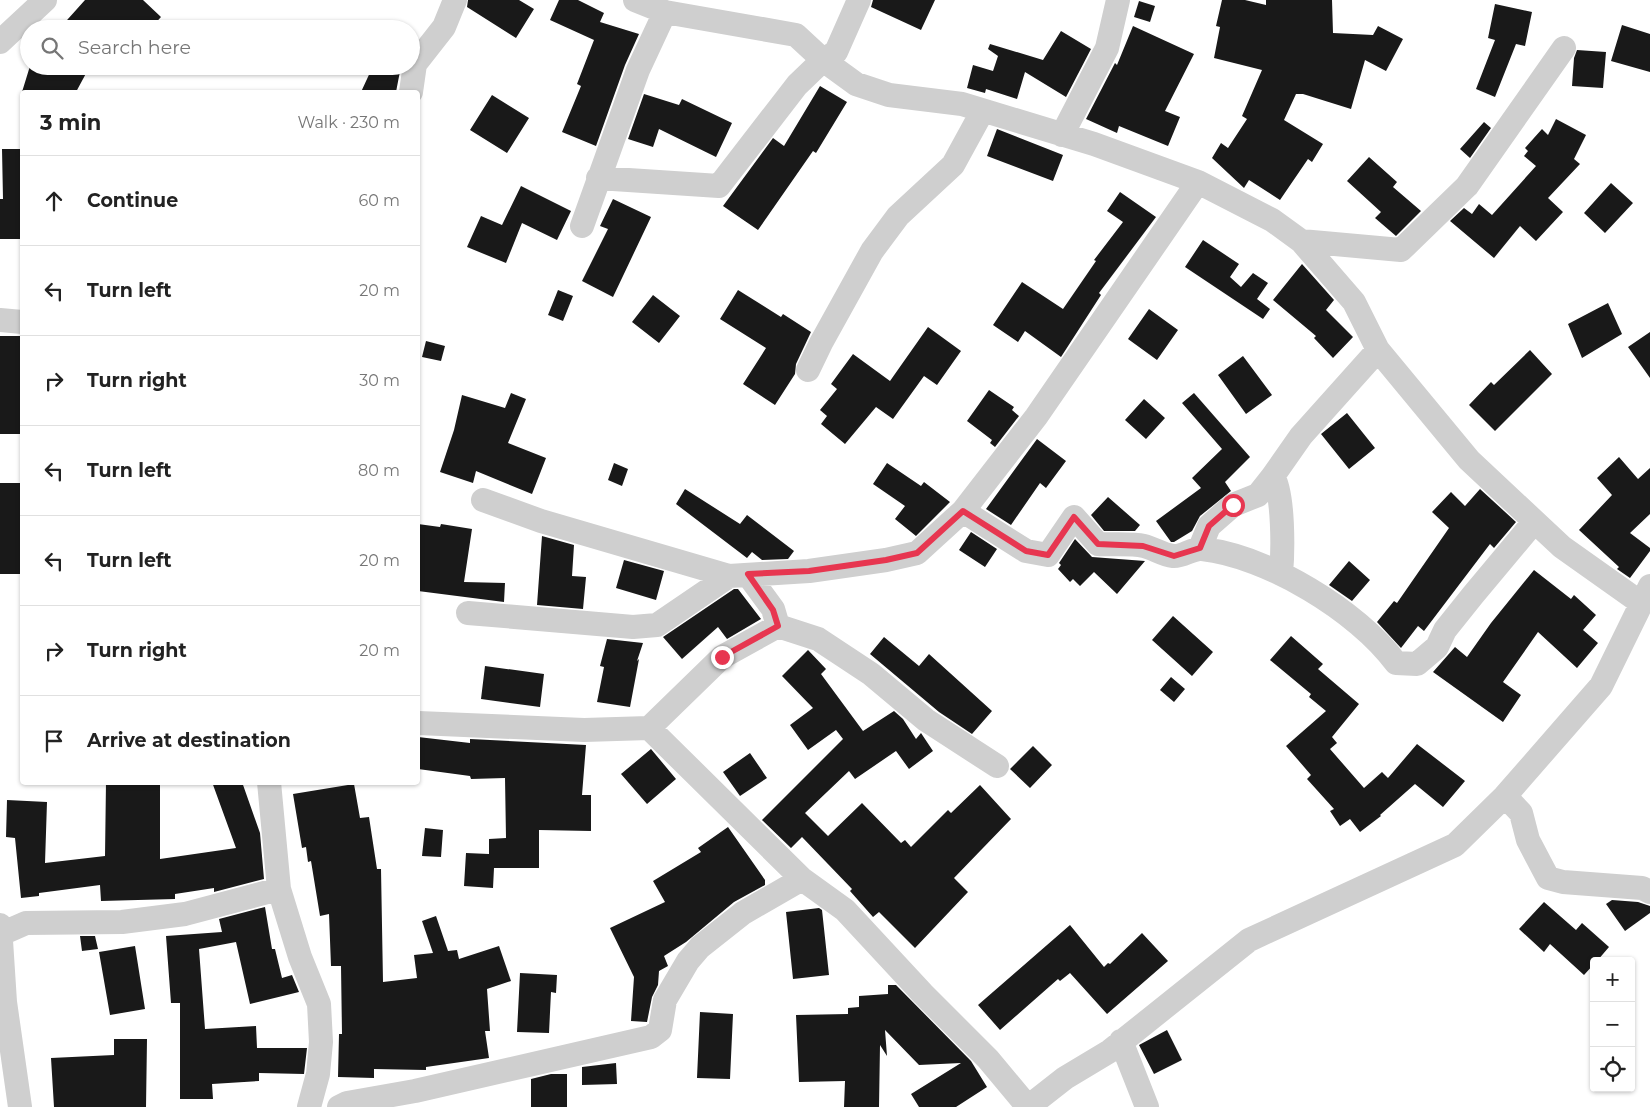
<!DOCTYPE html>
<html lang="en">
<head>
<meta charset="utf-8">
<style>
	body { margin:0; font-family:Montserrat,sans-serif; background:#f6f6f6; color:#222 }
	.controls { position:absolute; right:15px; bottom:15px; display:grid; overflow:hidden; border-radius:5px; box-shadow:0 1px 4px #0004 }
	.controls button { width:45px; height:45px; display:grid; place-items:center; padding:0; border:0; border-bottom:1px solid #e0e0e0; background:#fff; color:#222; font:25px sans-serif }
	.stop { position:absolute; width:15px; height:15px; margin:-11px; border:4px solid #e73650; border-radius:50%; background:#fff }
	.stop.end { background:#e73650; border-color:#fff; box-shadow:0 1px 5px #0008 }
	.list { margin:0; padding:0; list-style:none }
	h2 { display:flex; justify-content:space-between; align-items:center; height:65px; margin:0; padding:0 20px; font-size:21px }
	h2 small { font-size:16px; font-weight:400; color:#767676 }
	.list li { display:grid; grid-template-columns:32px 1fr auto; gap:15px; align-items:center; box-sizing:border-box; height:90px; padding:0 20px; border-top:1px solid #e0e0e0 }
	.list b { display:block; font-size:19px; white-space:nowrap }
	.list em { font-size:16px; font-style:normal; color:#767676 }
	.icon { flex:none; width:28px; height:28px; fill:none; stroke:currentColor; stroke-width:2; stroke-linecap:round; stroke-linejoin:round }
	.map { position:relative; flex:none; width:1650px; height:1107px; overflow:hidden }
	.search { position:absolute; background:#fff; box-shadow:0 1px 4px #0004; left:20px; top:20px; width:400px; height:55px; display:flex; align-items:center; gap:12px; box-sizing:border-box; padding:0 18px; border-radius:28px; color:#767676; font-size:19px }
	.panel { position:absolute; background:#fff; box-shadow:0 1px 4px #0004; left:20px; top:90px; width:400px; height:695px; border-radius:5px }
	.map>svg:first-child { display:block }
	.building { fill:#191919 }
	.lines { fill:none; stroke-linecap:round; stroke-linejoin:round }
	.minor { stroke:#cfcfcf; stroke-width:24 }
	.route { stroke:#e73650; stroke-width:6 }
</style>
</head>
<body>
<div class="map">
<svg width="1650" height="1107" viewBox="0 0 1650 1107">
	<rect width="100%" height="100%" fill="#fff"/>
	<path class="building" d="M85,0H143L161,17L150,29H59Z
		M468,0H519L534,9L516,38L467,7Z
		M559,0H578L604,13L600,22L639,34L625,65L596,146L562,132L581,86L577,84L594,40L550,20Z
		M873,0H935L921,30L871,7Z
		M1222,0H1245L1266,5V0H1332L1333,33L1373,35L1378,26L1403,39L1386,71L1365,60L1351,109L1303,94H1296L1284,120L1323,144L1312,162L1308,159L1280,200L1249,180L1244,188L1212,158L1221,143L1228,148L1247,119L1242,116L1262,70L1214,58L1220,27L1216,26Z
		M1139,1L1155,6L1150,22L1134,17Z
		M1495,4L1532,12L1525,46L1516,44L1495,97L1476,89L1495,40L1488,38Z
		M1622,25L1650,34V72L1611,61Z
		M1133,26L1194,54L1165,111L1180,117L1168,146L1119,126L1117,133L1086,119L1115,63L1117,65Z
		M1061,31L1091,49L1066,97L1025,72L1017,99L986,89L985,93L967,88L973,65L993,71L998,56L988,49L990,44L1043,60Z
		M1577,50L1606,52L1603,88L1572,86L1574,58Z
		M30,66H90L76,92H22Z
		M373,66H401L396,92H361Z
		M820,86L847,102L816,153L813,151L758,230L723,206L773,138L784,146Z
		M644,94L679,105L682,99L732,123L716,157L659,129L653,147L628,139Z
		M492,95L529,118L507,153L470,130Z
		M1556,119L1586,135L1574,159L1580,164L1548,198L1563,212L1536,241L1520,226L1494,258L1450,221L1464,208L1472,214L1479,204L1492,215L1536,166L1524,156L1528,151L1525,148L1542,129L1548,135Z
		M1484,122L1491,128L1470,158L1460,149Z
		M997,129L1063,155L1053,181L987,156Z
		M2,149H22V239H0V199H3Z
		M1369,157L1397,182L1393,187L1421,211L1396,236L1375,218L1381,212L1347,181Z
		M1611,183L1633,203L1605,233L1584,213Z
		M521,186L571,211L557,240L522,223L506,263L467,247L481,216L502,225Z
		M1120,192L1156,217L1099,293L1101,295L1061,357L1025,331L1018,342L993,325L1022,282L1063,309L1096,261L1094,260L1123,222L1107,211Z
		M613,199L651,217L613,297L582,281L608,229L600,226Z
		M1203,240L1239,264L1230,277L1241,287L1253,273L1268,283L1257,299L1270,309L1263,319L1185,267Z
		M1302,264L1334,300L1326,310L1353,337L1333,358L1314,338L1316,336L1273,300Z
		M558,290L573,296L563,321L548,315Z
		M738,290L781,317L783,314L811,332L796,364L795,374L775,405L743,384L766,348L720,319Z
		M653,295L680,316L659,343L632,322Z
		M1608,303L1622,334L1582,358L1568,324Z
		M1149,309L1178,330L1157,360L1128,339Z
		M928,327L961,351L937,385L924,376L893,419L876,407L845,444L821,424L827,416L820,410L837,389L831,384L853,354L890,381Z
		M1650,332V378L1628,347Z
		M0,336H22V434H0Z
		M426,341L445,346L441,361L422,357Z
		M1530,350L1552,374L1495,431L1469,405L1491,382L1494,385Z
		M1243,356L1272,395L1246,414L1218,375Z
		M989,390L1014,407L1012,410L1019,416L995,447L990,443L992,440L967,421Z
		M511,393L526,399L508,443L546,458L532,494L476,471L473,483L440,472L454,430L462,395L505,408Z
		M1194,393L1250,457L1225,482L1231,491L1200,516L1192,531L1174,542H1171L1156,521L1201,488L1192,478L1222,449L1182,403Z
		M1144,399L1165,418L1146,439L1125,420Z
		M1347,413L1375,448L1349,469L1321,434Z
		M1037,439L1066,461L1046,488L1040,483L1011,525L986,509Z
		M1619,457L1638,479L1650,468V514L1630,533L1650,548V551L1630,578L1617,569L1619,567L1579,530L1612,495L1597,478Z
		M614,463L628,469L622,486L608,480Z
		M887,463L921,486L924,482L950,502L916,536L895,519L905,506L873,484Z
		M0,483H22V574H0Z
		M685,489L740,524L747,515L794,551L788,559L762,560L752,552L747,558L676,504Z
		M1480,489L1516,522L1494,548L1490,544L1424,631L1418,626L1401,648L1377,622L1394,601L1397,603L1449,528L1432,512L1451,492L1465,506Z
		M1108,497L1140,525L1135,531H1104L1091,515Z
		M418,524L440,527L441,524L472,529L464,582L505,583L504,602L418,591Z
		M971,532L997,549L985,567L959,550Z
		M542,536L574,545L572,576L586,577L583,609L537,605Z
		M1075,539L1092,557L1145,561L1117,594L1094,572L1080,586L1073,579L1070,582L1058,569L1061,565L1059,563Z
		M624,560L664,571L656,600L616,588Z
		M1349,561L1370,580L1352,601L1329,585Z
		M1534,570L1571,599L1574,595L1596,615L1583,630L1598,643L1577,668L1538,632L1503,682L1521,695L1503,722L1433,672L1455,647L1467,657L1491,623Z
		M734,589H738L761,619L727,639L718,627L682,659L663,637Z
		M1173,616L1213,652L1192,676L1152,640Z
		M1291,636L1323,664L1318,669L1359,704L1332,737L1337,743L1330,749L1364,788L1382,772L1388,778L1417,744L1465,781L1443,807L1415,784L1380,815L1381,816L1360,832L1350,819L1340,826L1330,811L1334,809L1307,779L1311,775L1286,746L1326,711L1309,697L1311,694L1270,660Z
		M884,637L919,666L929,654L992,711L972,734L939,712L870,654Z
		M607,639L643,643L637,661L639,659L630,707L597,702L604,667L600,666Z
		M808,650L826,669L821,674L863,731L894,711L903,719L916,739L921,733L933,751L909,769L896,751L855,779L849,771L805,813L828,836L862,803L901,843L905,840L911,847L948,810L951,813L980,785L1011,819L954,878L968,892L915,948L879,912L873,917L850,891L852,889L802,837L791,848L762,820L843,739L836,730L808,750L790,725L813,708L782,676Z
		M485,666L544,674L540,707L481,699Z
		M1171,677L1185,689L1174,702L1160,690Z
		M418,737L470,743V739L586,745L582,795H591V831L539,830V868H494L493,888L464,886L466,853L489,854V839L506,838L505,778L471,779L470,776L418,769Z
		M1033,746L1052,765L1030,788L1010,769Z
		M651,749L676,779L647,804L621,774Z
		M750,753L767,778L740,796L723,772Z
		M106,782H160V859L236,848L212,782H242L260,833L264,879L214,892V888L175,894V899L101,901L100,885L39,893V896L21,898L15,838L6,837L7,800L47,802L45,863L105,856Z
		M354,784L360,818L369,817L377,869H381L383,982L417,978L414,955L433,953L422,921L436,916L448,951L457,950L459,959L499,946L511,981L487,989L490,1031H485L489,1058L426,1067V1070L374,1069V1078L338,1077L339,1034H342L341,966H331L329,914L320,916L311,861L308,862L306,847L302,848L293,794Z
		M728,827L765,880V885L734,902L686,942L664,956L668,966L659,971L658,985L652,997L647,1022L631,1021L634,977L610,928L665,902L653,881L701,852L698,848Z
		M425,828L443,830L441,857L422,856Z
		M1612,900L1638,902L1650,906V913L1625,931L1606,904Z
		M1544,902L1576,930L1582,923L1609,947L1597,961H1594V964L1584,975L1550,944L1544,952L1519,929Z
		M265,907L272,949H275L282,978L292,975L299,992L250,1004L236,942L199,949L205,1029L256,1026L257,1048H307L304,1074L259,1073V1081L212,1084L213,1099H180V1003H171L166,936L222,932L219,919Z
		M819,908L822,910L829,975L793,979L786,912Z
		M1070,925L1104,967L1108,963L1110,964L1142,933L1168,961L1107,1014L1070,973L1060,981L1058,979L1000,1030L978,1005Z
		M80,936H95L98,949L82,951Z
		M135,946L145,1009L110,1015L99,952Z
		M520,973L557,975L556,993L551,992L549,1033L517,1032Z
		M888,985H896L971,1061L987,1087L956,1107H919L911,1094L961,1063L919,1065L885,1030L887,1056L880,1045L879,1107H844L845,1081L799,1082L796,1015L848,1014V1008L859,1007V996L888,994Z
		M700,1012L733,1014L730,1079L697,1078Z
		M1167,1030L1182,1060L1154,1074L1139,1045Z
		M114,1039H147L146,1107H54L51,1058L114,1055Z
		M616,1063L617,1084L582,1085V1067Z
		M551,1074H567V1107H531V1079Z"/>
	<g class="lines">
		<path class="minor" d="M859,0L836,52L823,60L856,84L889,95L962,104L1094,144L1198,182L1272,220L1301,241L1354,302L1378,350L1469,460L1562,547L1641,603
			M0,42L45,0
			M411,92L415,64L444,27L455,0
			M1062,135L1107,48L1118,0
			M598,178L719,186L797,85L823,60L796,35L665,12L635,0
			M582,226L638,70L665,12
			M1301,241L1401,250L1467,186L1564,48
			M0,320L22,322
			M808,370L821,343L872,251L898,216L953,165L982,112
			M1273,476C1284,495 1283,552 1281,574
			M483,500L541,521L729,576L809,571L886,560L917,553L963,511L1036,417L1198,182
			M963,511L1026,551L1048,555L1074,517L1098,544C1113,545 1130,543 1144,546C1153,548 1163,555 1173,556C1183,557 1192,548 1202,549C1267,556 1358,611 1396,663L1417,664L1437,647L1445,630L1473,595L1534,522
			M1200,548L1209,526L1233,505L1258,495L1273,476L1301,436L1378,350
			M468,613L633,627L657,625L729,576
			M778,626L818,639L871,674L926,720L997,766
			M418,723L584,730L649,728L722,657L778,626L773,609L748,575
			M649,728L802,879L845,910L923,994L988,1059L1028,1107
			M269,782L279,889L300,957L319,1004L321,1042L318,1074L309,1107
			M1505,796L1521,813L1528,840L1548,878L1563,882L1642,888L1650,892
			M0,925L5,1002L20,1107
			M1,934L26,923L122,922L185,914L279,889
			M1121,1041L1147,1107
			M339,1107L347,1103L415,1091L651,1037L660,1030L665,1000L688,961L700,947L743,913L802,879
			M1028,1107L1065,1078L1110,1051L1249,940L1455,845L1505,796L1601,686L1650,586"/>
	</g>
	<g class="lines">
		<path class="route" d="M722,657L778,626L773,610L748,574L809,571L886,560L917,553L963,511L1026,551L1048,555L1074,517L1098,544L1143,546L1174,556L1200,548L1209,526L1233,505"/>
	</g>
</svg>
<div class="controls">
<button>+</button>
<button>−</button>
<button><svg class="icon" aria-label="locate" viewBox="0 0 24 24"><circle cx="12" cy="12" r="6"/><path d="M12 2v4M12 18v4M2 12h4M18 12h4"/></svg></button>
</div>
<div class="stop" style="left:1233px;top:505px"></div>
<div class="stop end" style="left:722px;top:657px"></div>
<div class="search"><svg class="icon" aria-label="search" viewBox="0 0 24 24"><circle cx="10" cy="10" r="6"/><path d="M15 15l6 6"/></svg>Search here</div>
<section class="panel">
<h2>3 min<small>Walk · 230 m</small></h2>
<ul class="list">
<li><svg class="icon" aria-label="ahead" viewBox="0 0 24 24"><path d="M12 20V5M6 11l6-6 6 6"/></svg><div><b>Continue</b></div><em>60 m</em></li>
<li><svg class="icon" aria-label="left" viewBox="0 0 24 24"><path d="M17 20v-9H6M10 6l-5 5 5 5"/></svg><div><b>Turn left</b></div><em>20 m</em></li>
<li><svg class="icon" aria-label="right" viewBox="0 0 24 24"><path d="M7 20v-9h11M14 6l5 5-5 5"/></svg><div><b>Turn right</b></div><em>30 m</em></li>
<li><svg class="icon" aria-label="left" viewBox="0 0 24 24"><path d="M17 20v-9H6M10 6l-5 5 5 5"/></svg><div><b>Turn left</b></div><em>80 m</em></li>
<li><svg class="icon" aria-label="left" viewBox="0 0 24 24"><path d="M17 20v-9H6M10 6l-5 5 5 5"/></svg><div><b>Turn left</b></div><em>20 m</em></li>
<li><svg class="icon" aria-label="right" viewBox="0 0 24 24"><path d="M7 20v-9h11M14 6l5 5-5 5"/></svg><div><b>Turn right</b></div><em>20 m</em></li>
<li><svg class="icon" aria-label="arrive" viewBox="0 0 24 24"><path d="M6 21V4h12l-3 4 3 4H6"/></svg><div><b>Arrive at destination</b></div></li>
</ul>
</section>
</div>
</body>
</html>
